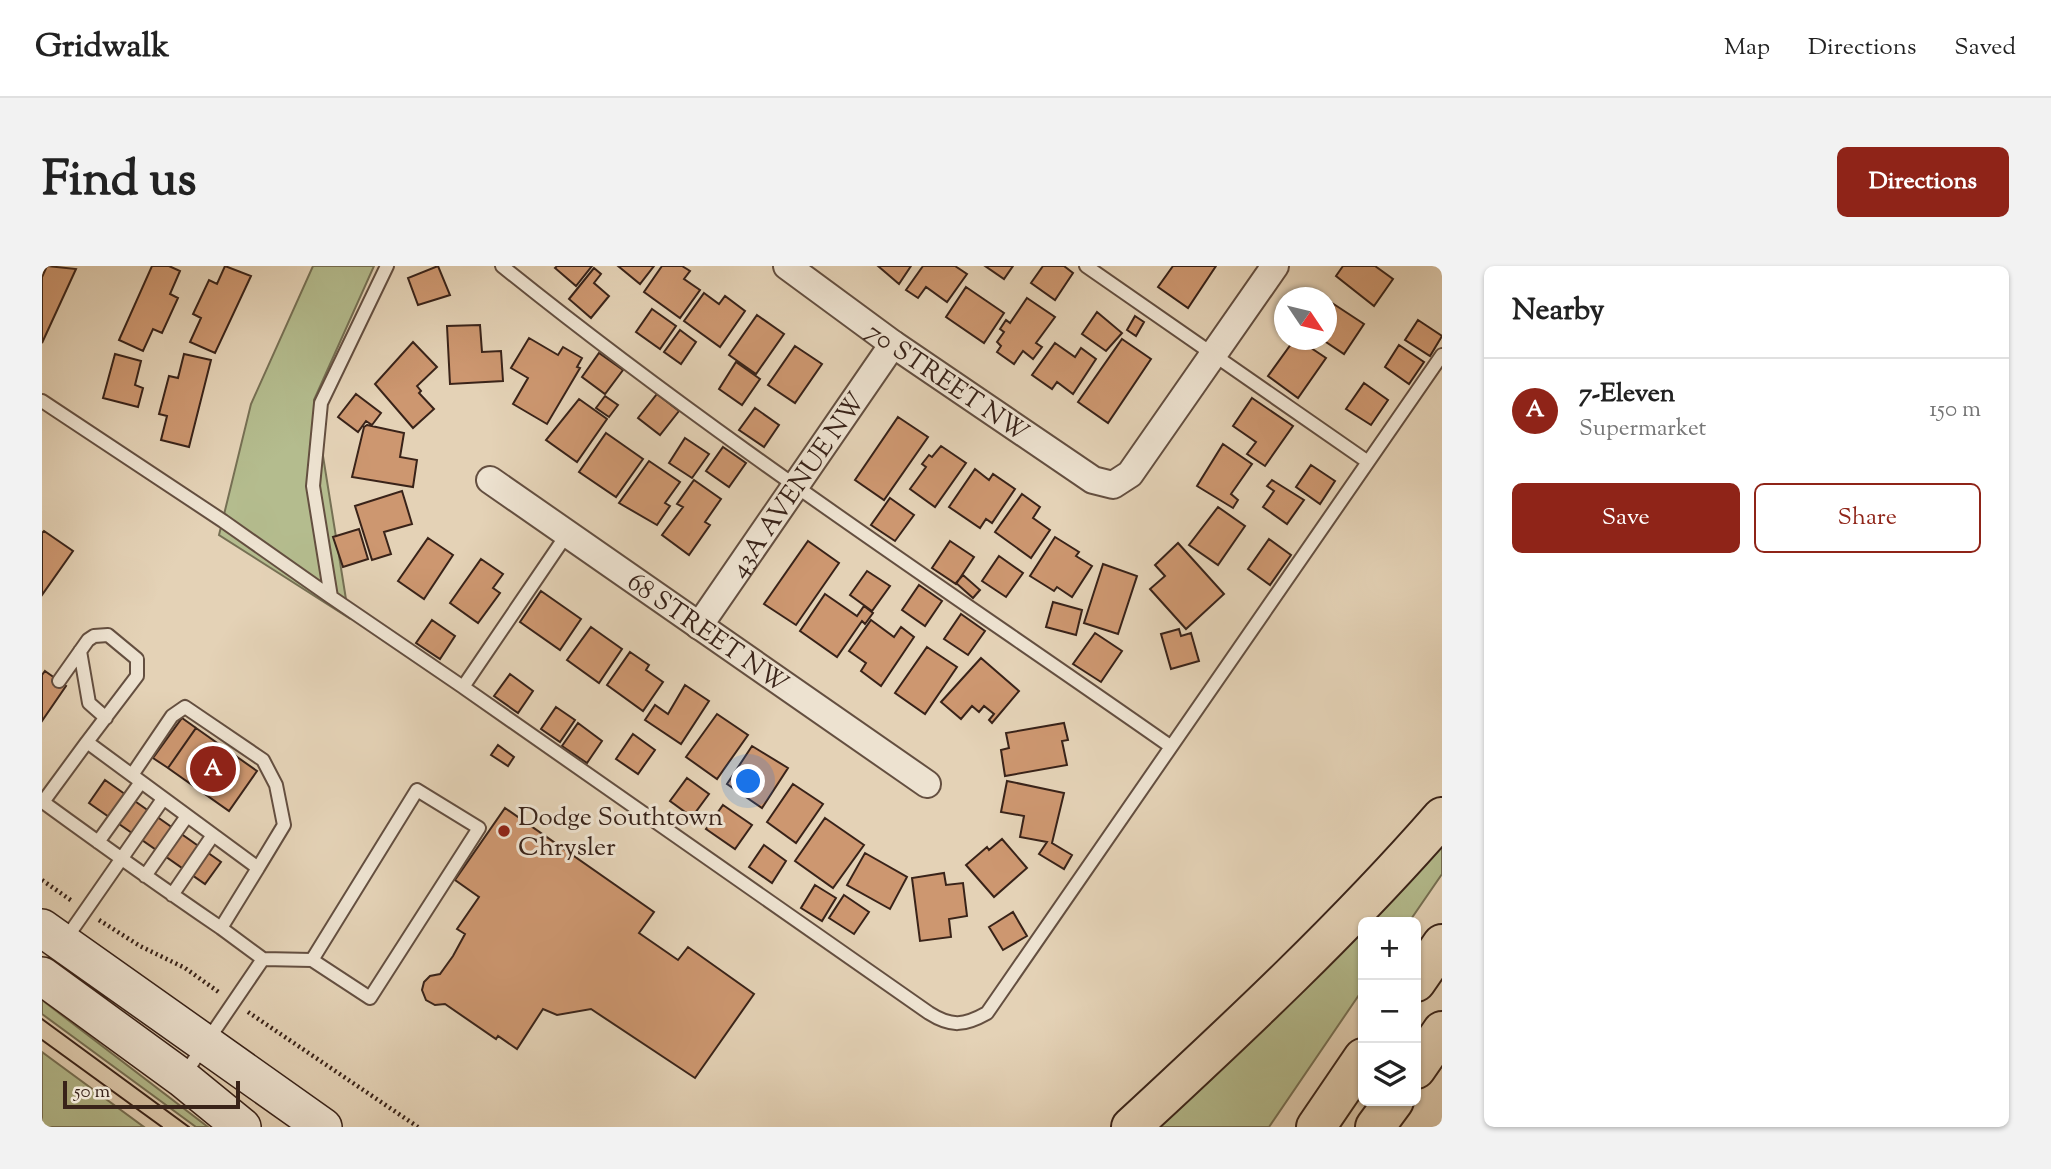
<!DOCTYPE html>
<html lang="en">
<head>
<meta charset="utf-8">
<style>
	body { margin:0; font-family:"Sorts Mill Goudy",serif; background:#f2f2f2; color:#222 }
	.controls { position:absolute; right:21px; bottom:21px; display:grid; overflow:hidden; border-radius:10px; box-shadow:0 2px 5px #0004 }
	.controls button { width:63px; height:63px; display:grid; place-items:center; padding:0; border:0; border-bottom:2px solid #e0e0e0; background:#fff; color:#222; font:35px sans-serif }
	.compass { position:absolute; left:1232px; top:21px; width:63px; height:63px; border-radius:50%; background:#fff; box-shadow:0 2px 5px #0004; rotate:125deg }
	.scale { position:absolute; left:21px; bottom:18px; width:177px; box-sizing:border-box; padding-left:7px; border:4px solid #392319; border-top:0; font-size:19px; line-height:24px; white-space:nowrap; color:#392319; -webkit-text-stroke:5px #ede2d0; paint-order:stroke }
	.you { position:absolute; left:707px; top:516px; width:24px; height:24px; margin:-18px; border:5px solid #fff; border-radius:50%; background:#1a73e8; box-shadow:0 0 0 10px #1a73e833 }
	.badge { display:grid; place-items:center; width:46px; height:46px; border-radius:50%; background:#8f2418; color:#fff; font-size:23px; font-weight:700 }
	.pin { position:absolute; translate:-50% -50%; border:4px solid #fff; box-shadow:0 2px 7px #0006 }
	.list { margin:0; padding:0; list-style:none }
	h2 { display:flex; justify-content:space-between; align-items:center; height:91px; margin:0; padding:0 28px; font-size:30px }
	h2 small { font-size:23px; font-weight:400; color:#767676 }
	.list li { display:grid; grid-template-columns:46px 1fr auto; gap:21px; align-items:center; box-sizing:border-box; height:105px; padding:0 28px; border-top:2px solid #e0e0e0 }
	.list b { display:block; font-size:26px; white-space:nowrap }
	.list p { margin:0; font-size:23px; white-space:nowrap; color:#767676 }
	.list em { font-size:23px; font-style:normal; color:#767676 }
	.actions { display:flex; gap:14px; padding:21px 28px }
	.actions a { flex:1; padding:16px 0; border:2px solid #8f2418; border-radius:10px; text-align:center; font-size:24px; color:#8f2418 }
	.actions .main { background:#8f2418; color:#fff }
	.icon { flex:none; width:38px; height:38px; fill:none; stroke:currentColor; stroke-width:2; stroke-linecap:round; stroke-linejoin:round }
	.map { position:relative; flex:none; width:1400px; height:861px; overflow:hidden; border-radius:10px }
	header { display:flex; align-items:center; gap:42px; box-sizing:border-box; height:98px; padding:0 35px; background:#fff; border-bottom:2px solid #e0e0e0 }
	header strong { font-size:33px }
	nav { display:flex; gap:38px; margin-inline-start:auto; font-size:24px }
	.intro { display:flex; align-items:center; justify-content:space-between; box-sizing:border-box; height:168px; padding:0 42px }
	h1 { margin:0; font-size:49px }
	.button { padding:18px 32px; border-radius:10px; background:#8f2418; color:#fff; font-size:24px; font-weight:700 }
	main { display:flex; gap:42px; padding:0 42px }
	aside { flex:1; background:#fff; border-radius:10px; box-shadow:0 2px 5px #0004 }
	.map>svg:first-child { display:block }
	.green { fill:#b4bc8e; stroke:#767054; stroke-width:2 }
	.building { fill:#cd9770; stroke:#392319; stroke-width:2 }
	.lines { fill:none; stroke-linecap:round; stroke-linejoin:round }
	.lane-casing { stroke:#644f40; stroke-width:16 }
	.street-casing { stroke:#644f40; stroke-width:30 }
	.secondary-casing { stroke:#392319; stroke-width:40 }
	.highway-casing { stroke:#392319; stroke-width:42 }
	.path { stroke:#392319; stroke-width:4.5; stroke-dasharray:2 3.5; stroke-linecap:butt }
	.lane { stroke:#ede2d0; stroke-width:12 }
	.street { stroke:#ede2d0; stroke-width:26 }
	.secondary { stroke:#ede2d0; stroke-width:37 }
	.highway { stroke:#e4d2b6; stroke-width:38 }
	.tram { stroke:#392319; stroke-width:2 }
	.poi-dot { fill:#8f2418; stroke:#ede2d0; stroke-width:2.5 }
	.labels { text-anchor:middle; stroke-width:6; stroke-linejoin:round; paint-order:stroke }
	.street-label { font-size:26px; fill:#392319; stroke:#ede2d0 }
	.poi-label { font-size:26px; fill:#392319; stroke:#ede2d0; text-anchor:start }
</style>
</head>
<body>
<header>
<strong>Gridwalk</strong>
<nav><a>Map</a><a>Directions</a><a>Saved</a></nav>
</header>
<div class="intro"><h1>Find us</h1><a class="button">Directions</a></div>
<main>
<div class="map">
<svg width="1400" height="861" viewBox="0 0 1400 861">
	<rect width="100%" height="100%" fill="#e4d2b6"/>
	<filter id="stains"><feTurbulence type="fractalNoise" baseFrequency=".00286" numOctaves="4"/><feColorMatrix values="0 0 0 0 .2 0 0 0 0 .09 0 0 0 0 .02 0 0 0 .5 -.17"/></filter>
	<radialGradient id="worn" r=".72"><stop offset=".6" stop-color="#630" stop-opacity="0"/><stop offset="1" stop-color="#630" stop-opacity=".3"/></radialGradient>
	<path class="green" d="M271,0H332L272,134L307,352L177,269L209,138Z
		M1400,574V608L1367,656H1325Z
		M1321,660V723L1227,861H1117Z
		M0,734L166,861H154L0,748Z
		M0,786L102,861H0Z"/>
	<path class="building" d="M5,0L34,3L0,77V11Z
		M110,0H127L138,5L128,28L136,32L120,67L111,63L101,85L77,74Z
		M183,0L209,10L173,87L148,76L159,52L151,48L167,14L175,18Z
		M396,0L408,29L376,39L366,12Z
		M515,0H550L534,20L513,2Z
		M576,0H612L598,18Z
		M620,0H640L648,5L642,13L658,24L638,52L602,26Z
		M836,0H869L857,18Z
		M881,0H913L925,8L905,36L884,21L876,32L864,24Z
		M943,0H971L962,13Z
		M1001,0H1022L1031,7L1013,34L989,17Z
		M1131,0H1174L1146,42L1116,21Z
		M1301,0H1333L1351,13L1332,40L1294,10Z
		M552,2L559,8L552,17L567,30L549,52L527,33Z
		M924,21L962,47L942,77L904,51Z
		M662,27L677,38L683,30L703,45L678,81L642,55Z
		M985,32L1013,51L994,77L1000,81L991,93L981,85L972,98L955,86L959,80L955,76L962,66L958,63L964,54L968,57Z
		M1284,33L1322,58L1302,88L1281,74H1284Z
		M610,43L634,60L618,83L594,66Z
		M1055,46L1080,67L1064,85L1040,68Z
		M715,49L742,68L714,108L687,89Z
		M1093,50L1102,56L1094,70L1085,64Z
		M1376,54L1400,70L1388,90L1363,74Z
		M438,59L440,86L459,85L461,115L408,118L405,60Z
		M638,64L654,76L639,98L622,86Z
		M487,72L516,89L521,81L540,92L535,101L538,102L505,158L471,138L486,112L469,102Z
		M1080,73L1109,93L1066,157L1036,136Z
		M1252,74H1257L1284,92L1256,132L1226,110Z
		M371,76L395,101L375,120L379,125L377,127L392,143L371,162L333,118Z
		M1013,77L1033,91L1039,82L1054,93L1031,128L1015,116L1010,123L990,109Z
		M1357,79L1382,96L1367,118L1343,101Z
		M753,80L780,98L753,137L726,119Z
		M557,87L581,104L563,128L540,111Z
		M73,88L99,95L93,119L101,122L96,141L61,132Z
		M142,88L169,94L147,181L119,174L125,150L117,148L127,110L136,112Z
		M694,96L718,113L700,139L677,123Z
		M1322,117L1346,134L1329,159L1304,143Z
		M314,128L339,147L330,159L324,155L316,166L296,151Z
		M615,128L637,145L618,169L596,152Z
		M563,130L576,139L567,151L554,142Z
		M1210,132L1251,160L1223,200L1205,188L1214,176L1191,160Z
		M537,133L565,153L535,196L504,174Z
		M713,142L737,159L722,181L697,164Z
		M856,151L886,171L842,234L813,214Z
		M325,159L362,167L358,191L375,194L371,221L310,211L322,161Z
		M564,167L601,193L574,231L537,206Z
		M643,172L667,188L650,212L627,197Z
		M1181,178L1210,198L1189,228L1196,234L1191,242L1155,220Z
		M899,180L924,197L893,241L868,223L884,201L880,198L887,189L890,191Z
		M681,181L704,197L687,221L664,205Z
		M607,195L638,216L623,237L628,240L615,259L577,237Z
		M1269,199L1293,215L1278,238L1254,221Z
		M933,203L947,214L951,208L973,223L950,257L944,253L938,262L907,241Z
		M652,214L679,233L663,256L668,259L647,289L620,269L641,241L635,238Z
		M1230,214L1262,234L1245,258L1221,241L1232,225L1225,220Z
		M360,225L370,258L342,266L349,288L330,294L313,240Z
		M980,228L998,241L991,252L1008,264L989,292L953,266Z
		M848,232L872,249L853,275L829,259Z
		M1176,241L1203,260L1176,299L1147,279Z
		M317,263L326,293L301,301L291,271Z
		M2,265L31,285L0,329V267Z
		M1013,271L1037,286L1034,290L1050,300L1030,331L1015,321L1012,325L988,310Z
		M386,272L411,289L382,333L356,315Z
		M1227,273L1249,289L1228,319L1206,303Z
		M766,275L797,297L754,359L722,338Z
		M908,275L932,291L914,318L890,302Z
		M1136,277L1182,328L1144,363L1108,323L1123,310L1113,299Z
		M957,290L981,307L964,331L940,315Z
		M439,293L461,308L451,322L458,327L436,357L408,337Z
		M1061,298L1095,310L1076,368L1042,357Z
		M825,305L848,320L830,345L808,329Z
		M921,309L938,324L931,332L914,317Z
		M877,319L900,335L883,360L860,344Z
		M499,325L539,353L518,384L478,356Z
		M783,328L815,350L822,340L831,347L823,358L820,355L795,391L758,365Z
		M1011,336L1040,344L1034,369L1004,361Z
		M919,348L943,365L926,389L902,373Z
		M390,354L413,370L398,393L374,377Z
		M829,354L852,371L859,361L872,371L839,420L819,405L824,397L807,385Z
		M549,361L580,383L557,417L525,394Z
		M1137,363L1139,370L1149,367L1157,395L1129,403L1119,368Z
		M1053,367L1080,385L1059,416L1031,398Z
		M885,381L915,401L883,448L853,427Z
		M588,386L607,399L604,404L621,416L601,445L565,419Z
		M939,392L977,425L950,457L947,454L952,448L942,440L937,446L930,440L919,453L899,436Z
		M3,405L24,420L0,455V409Z
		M468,408L491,425L476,447L452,430Z
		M643,419L667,435L639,478L603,454L613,439L626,448Z
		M514,441L533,454L518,476L499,463Z
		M675,448L706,469L675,513L644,491Z
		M140,452L154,462L126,502L111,492Z
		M536,457L560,475L545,497L520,480Z
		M1022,457L1026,474L1020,475L1025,499L963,510L959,484L967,482L964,467Z
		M154,462L215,505L187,545L126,502Z
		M591,468L613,484L596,508L574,493Z
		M456,479L472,491L466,500L449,489Z
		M710,480L746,502L720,542L685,518Z
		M645,512L667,528L650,551L628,535Z
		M63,514L179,596L163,618L47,537Z
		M965,515L1022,527L1010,577L1030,589L1022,603L997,588L1005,576L978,571L982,550L959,546Z
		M751,518L781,538L754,577L725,556Z
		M681,539L710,559L693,583L664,563Z
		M463,542L612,646L597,667L636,694L646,681L712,728L653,812L549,743L515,749L501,743L475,783L456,770L454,773L403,738L393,739L384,734L380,724L382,716L388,710L398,708L411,690L423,668L415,663L437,631L413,614Z
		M783,552L822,579L791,622L753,595Z
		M960,573L985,602L952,631L924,599L945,581L947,584Z
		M722,579L744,595L730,617L707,601Z
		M823,587L865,611L848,643L805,619Z
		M902,607L904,619L921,617L925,650L907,653L909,671L878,675L870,612Z
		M773,619L794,632L780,655L759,642Z
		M802,629L827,646L812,668L787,652Z
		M971,646L985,670L961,684L947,661Z"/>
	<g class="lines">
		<defs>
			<path id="lane" d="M345,0L279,137L271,220L289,331L421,421
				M460,0C673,172 904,323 1128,480
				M1044,0L1326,196
				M0,135L181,255L289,331
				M525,268L421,421L887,747C909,761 922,760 945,747L1400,89
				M38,385L47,437L64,452
				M17,415L46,374L52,370L66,369L95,393V410L45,476
				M90,509L130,450L143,441L221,494L234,519L242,559L216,602
				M0,535L1,536C60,579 119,621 179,662L216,602L45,476L1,536
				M56,576L99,516
				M103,610L145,550
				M130,629L171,569
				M179,662L221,693L270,694L375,524L437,562L328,732L270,694
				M23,674L121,533
				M142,809L221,693"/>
			<g id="street">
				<path id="s1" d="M745,0L851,78L1051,214L1071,219L1088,208L1233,0"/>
				<path id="s2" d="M448,214L885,518"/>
				<path id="s3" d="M657,360L851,78"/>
			</g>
			<path id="secondary" d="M0,662L281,861
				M0,710L140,812L200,861"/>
			<path id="highway" d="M1374,716L1400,678
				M1374,803L1400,765
				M1089,861C1196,762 1304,661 1400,551
				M1274,861L1321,792
				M1333,861L1352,835"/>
		</defs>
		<use href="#lane" class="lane-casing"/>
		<use href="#street" class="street-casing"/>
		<use href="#secondary" class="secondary-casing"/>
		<use href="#highway" class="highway-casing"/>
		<path class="path" d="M0,614L30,635
			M57,654L98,680L143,702L178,727
			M206,746L376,861"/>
		<use href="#lane" class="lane"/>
		<use href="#street" class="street"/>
		<use href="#secondary" class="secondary"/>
		<use href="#highway" class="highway"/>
		<path class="tram" d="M0,753L147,861
			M0,774L120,861"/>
	</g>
	<circle class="poi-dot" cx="462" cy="565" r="7"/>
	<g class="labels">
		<g class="street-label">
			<text dy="9" stroke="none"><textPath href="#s1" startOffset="198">70 STREET NW</textPath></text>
			<text dy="9" stroke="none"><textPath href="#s3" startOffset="172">43A AVENUE NW</textPath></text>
			<text dy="9" stroke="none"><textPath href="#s2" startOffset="266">68 STREET NW</textPath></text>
		</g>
		<g class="poi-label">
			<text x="476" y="559">Dodge Southtown<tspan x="476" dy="30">Chrysler</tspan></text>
		</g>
	</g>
	<rect width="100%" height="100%" filter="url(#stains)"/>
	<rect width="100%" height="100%" fill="url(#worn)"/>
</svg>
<div class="controls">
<button>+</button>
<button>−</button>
<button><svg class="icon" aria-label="layers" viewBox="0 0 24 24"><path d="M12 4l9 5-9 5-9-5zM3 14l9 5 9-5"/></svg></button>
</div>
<svg class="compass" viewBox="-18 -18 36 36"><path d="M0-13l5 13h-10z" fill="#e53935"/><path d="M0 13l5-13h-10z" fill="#767676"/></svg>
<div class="scale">50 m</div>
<div class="you"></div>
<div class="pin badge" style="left:171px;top:503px">A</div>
</div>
<aside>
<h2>Nearby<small></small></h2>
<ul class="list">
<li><span class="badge">A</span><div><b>7-Eleven</b><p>Supermarket</p></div><em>150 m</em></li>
</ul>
<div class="actions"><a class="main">Save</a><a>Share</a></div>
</aside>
</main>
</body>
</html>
